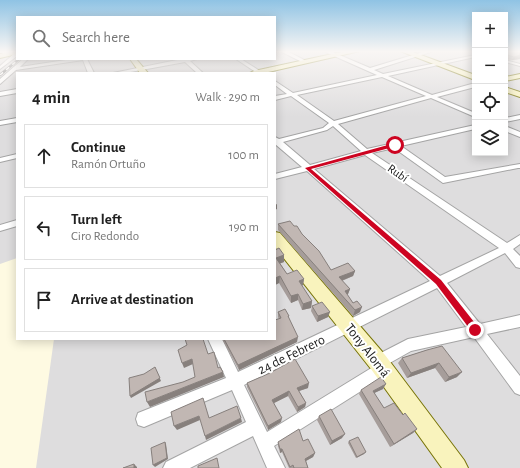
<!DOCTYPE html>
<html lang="en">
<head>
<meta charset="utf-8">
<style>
	body { margin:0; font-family:"Alegreya Sans",sans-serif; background:#f6f6f6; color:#222 }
	.controls { position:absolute; right:12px; top:12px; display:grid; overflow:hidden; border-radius:0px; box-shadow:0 2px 10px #0003 }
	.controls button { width:36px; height:36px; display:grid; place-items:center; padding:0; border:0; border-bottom:1px solid #e0e0e0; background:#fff; color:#222; font:20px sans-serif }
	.stop { position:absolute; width:12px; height:12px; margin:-9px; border:3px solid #cd0421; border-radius:50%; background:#fff }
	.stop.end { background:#cd0421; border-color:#fff; box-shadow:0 1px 4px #0008 }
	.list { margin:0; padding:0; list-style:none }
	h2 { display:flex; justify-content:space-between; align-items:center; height:52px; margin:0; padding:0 16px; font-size:17px }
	h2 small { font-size:13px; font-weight:400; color:#767676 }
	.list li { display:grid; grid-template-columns:26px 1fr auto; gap:12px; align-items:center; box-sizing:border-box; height:64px; margin:0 8px 8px; padding:0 8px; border:1px solid #e0e0e0; border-radius:0px }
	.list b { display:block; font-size:15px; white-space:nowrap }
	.list p { margin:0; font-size:13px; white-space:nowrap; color:#767676 }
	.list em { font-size:13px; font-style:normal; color:#767676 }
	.icon { flex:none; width:22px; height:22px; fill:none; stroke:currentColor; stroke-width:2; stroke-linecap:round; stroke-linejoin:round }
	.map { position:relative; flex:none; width:520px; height:468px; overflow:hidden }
	.search { position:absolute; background:#fff; box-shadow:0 2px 10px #0003; left:16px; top:16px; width:260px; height:44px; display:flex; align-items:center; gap:10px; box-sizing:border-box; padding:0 14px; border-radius:0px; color:#767676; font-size:15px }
	.panel { position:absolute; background:#fff; box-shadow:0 2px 10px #0003; left:16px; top:72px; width:260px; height:268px; border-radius:0px }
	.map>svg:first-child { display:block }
	.residential { fill:#deddde; fill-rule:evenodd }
	.education { fill:#fefae2 }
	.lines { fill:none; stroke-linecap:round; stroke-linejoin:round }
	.street-casing { stroke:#a4a4a4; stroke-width:2 }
	.secondary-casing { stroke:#787407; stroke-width:2 }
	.street { fill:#fff; fill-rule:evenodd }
	.secondary { fill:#f9f3bd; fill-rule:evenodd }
	.rail-casing { stroke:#6e6e6e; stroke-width:2.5 }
	.rail { stroke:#fff; stroke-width:1.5; stroke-dasharray:4; stroke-linecap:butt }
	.wall { fill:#a69d9a }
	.shaded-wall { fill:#87807d }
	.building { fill:#c1b7b3; stroke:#87807d }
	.route { fill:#cd0421 }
	.labels { text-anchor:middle; stroke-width:4; stroke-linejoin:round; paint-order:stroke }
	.street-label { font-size:12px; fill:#202020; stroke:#fff }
	.near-street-label { font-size:14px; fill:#202020; stroke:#fff }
</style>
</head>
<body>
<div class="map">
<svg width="520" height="468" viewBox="0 0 520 468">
	<rect width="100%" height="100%" fill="#f1ece7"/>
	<path class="residential" d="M0,51H17V59H275V51H475V153H505V51H520V468H0ZM17,73H275V339H17Z"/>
	<path class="education" d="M17,258V339H54L36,468H0V264Z"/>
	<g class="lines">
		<defs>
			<path id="street" d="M0,51H17V56L0,69V66L15,53H0Z
				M280,51H287L308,62L304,63Z
				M323,51H330L370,68L426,51H434L374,70L383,74L475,55V57L388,76L432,95L475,83V87L437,97L475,113V117L431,98L338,124L367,149L475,125V129L401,146L445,177L520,164V168H518L443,183L394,148L372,153L507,243L520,235V244L513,249L520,256V268L516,267L505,253L447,283L480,324L520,315V327L487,334L520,376V395L515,393L474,337L411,351L388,364L390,369L388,374L274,446L285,468H267L253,436L190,468H163L166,462L246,422L232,390L144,427L138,425L136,419L138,413L226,378L208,339H222L238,372L430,281L307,171L275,179V174L302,167L275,144V137L279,139L323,128L329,123L291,96L275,100V96L287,94L275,85V81L293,93L377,75ZM382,77L426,96L334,121L297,95ZM333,126L361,151L310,165L283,142L327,130ZM365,155L499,248L440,276L314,169ZM437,288L466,327L408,339L373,357L371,362L373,367L267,432L244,385Z
				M23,59H28L20,67L72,59H87L94,73H88L83,60L16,70L0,84V79Z
				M182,59H197L190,61L203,73H197L185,62L125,73H113Z
				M236,59H241L263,73H257Z
				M505,60L520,64V66L505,62Z
				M17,89V93L0,96V92Z
				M520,115V119L505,122V118Z
				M17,118V122L0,125V121Z
				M505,126L520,132V137L505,131Z
				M17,154V158L0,162V158Z
				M17,220V226L0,231V225Z"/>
			<path id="secondary" d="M11,51H17V54L0,58V54Z
				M346,51H360L264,73H250L254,71Z
				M400,51H410L475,75V80Z
				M130,59H136L148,73H140Z
				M520,74V78L505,81V77Z
				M505,87L520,92V97L505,92Z
				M275,232L280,233L385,355L464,460L468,468H442L371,369L275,247Z"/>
		</defs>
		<use href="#street" class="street-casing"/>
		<use href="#secondary" class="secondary-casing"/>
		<use href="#street" class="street"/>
		<use href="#secondary" class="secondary"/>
		<defs>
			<path id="rail" d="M0,75L19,59"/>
		</defs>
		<use href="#rail" class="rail-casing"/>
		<use href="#rail" class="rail"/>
	</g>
	<path class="wall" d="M505,51H520V59L512,60L505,59Z
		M278,224L294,226L302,234L331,270L355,271L353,276L342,281L350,289L348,294L347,295L360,312L353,316L278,230Z
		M275,250L284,255V262L280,263L287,274L304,279L303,285L302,286L312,301L311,308L302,310L298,300L291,303L279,283L275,285Z
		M312,306L328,317L317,322L311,311Z
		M278,312L289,316V319L297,342L239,370L222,339H275L279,319L278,317Z
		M427,350L457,377L445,382L435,368L407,378L398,363L402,358Z
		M247,383L308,388L299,391L306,403L305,407L297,412L288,396L274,403L281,422L268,430L247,387Z
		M383,389L374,393L384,408L403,415L417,429L413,433L390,447L359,394L361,390Z
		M319,416L342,438L330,445L317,420Z
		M303,441L315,453L313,457L306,461L308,468H289L282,452L280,453L278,446V442Z
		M349,441L364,454L356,458L348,443Z"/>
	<path class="shaded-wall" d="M520,55V59L512,60L514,57Z
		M277,204V209L275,210V205Z
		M284,255V262L276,265V258Z
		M355,271L353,276L338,282L339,277Z
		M280,276L279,283L275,285V278Z
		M304,279L303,285L298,287L299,281Z
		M350,289L348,294L343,297L345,291Z
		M298,294V300L291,303V296Z
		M312,301L311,308L302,310L303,304Z
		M362,307L360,312L353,316L355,310Z
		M330,312L328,317L317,322L318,316Z
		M298,337L297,342L239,370L238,365Z
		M192,359L193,364L184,368L182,363Z
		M439,363L435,368L407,378L411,373Z
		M155,367L161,381L131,398L130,396Z
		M223,372L224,377L150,407L147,402Z
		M462,372L457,377L445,382L449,377Z
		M309,383L308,388L296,392L297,388Z
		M386,384L383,389L370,395L373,391Z
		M289,391L288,396L272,404V400Z
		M306,403L305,407L297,412L298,407Z
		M199,416L200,420L177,430L174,426Z
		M241,418L242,422L206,440L205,436Z
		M282,418L281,422L268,430V426Z
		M417,429L413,433L390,447L394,444Z
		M345,434L342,438L330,445L332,441Z
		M165,442L166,444L168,459L155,467L153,465Z
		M280,449H282V452L280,453Z
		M366,452L364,454L356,458L357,457Z
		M315,453L313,457L304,462L305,459Z
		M134,464L137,467V468H134Z"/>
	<path class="building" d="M505,51H520V55L514,57L507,55L505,56Z
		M290,221L294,226H297L302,234L319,251L331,270L348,263L355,271L339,277L350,289L345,291L353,303L357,301L362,307L355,310L278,224Z
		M279,248L284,255L276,258L287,274L297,270L304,279L299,281L312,301L303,304L298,294L291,296L280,276L275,278V250Z
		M322,302L330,312L318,316L312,306Z
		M285,309L289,316H288L298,337L238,365L224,339H275V320L281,318L278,312Z
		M185,339H203L208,354L214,352L218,368L220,367L223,372L147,402L145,392L183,382L195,377L192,359L182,363L178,350L187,345Z
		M442,346L462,372L449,377L439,363L411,373L402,358L427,350Z
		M295,359L309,383L297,388L306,403L298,407L289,391L272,400L282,418L268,426L247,383L270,373Z
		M155,367L160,378L130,396L129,378L144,374Z
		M381,377L386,384L373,391L384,408L394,403L403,415L405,413L417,429L394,444L361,390Z
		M203,398L209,418L237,406L241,418L205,436L199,416L174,426L171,412Z
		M331,409L345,434L332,441L319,416Z
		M299,429L303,441L308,439L315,453L305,459L308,468H294L293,465L290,467L282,449H280L278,442Z
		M358,437L366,452L357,457L349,441Z
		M165,442L167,458L153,465L151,448Z
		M217,458L219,468H198V466Z
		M134,464V468H123Z"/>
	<linearGradient id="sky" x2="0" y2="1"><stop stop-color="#8fc3e4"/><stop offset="0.44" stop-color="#f9f6f4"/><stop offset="1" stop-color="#f9f6f4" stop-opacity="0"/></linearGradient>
	<rect width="520" height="117" fill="url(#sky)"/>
	<path class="route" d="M395,143L397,146L311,169L441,280L478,327L479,330L478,332H472L436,284L305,168Z"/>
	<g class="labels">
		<g class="street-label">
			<text transform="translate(398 173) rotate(35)" y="4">Rubí</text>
		</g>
		<g class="near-street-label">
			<text transform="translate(368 350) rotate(52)" y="5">Tony Alomá</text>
			<text transform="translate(291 354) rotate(-26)" y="5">24 de Febrero</text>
		</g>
	</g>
</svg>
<div class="controls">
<button>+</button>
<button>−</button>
<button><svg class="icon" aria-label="locate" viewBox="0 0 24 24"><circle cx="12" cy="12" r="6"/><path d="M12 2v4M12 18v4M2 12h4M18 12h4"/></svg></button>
<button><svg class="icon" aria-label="layers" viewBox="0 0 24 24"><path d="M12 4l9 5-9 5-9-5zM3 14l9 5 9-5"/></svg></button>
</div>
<div class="stop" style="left:395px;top:145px"></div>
<div class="stop end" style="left:475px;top:330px"></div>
<div class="search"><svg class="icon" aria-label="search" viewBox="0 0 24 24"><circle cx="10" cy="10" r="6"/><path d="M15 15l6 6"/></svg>Search here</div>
<section class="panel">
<h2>4 min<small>Walk · 290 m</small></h2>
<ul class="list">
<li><svg class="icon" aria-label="ahead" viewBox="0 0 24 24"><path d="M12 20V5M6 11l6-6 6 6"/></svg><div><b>Continue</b><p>Ramón Ortuño</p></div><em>100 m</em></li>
<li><svg class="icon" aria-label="left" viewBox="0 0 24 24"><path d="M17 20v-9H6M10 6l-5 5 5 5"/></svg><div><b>Turn left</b><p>Ciro Redondo</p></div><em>190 m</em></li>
<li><svg class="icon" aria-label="arrive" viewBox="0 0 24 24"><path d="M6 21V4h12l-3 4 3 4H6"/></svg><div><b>Arrive at destination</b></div></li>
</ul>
</section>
</div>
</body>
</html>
